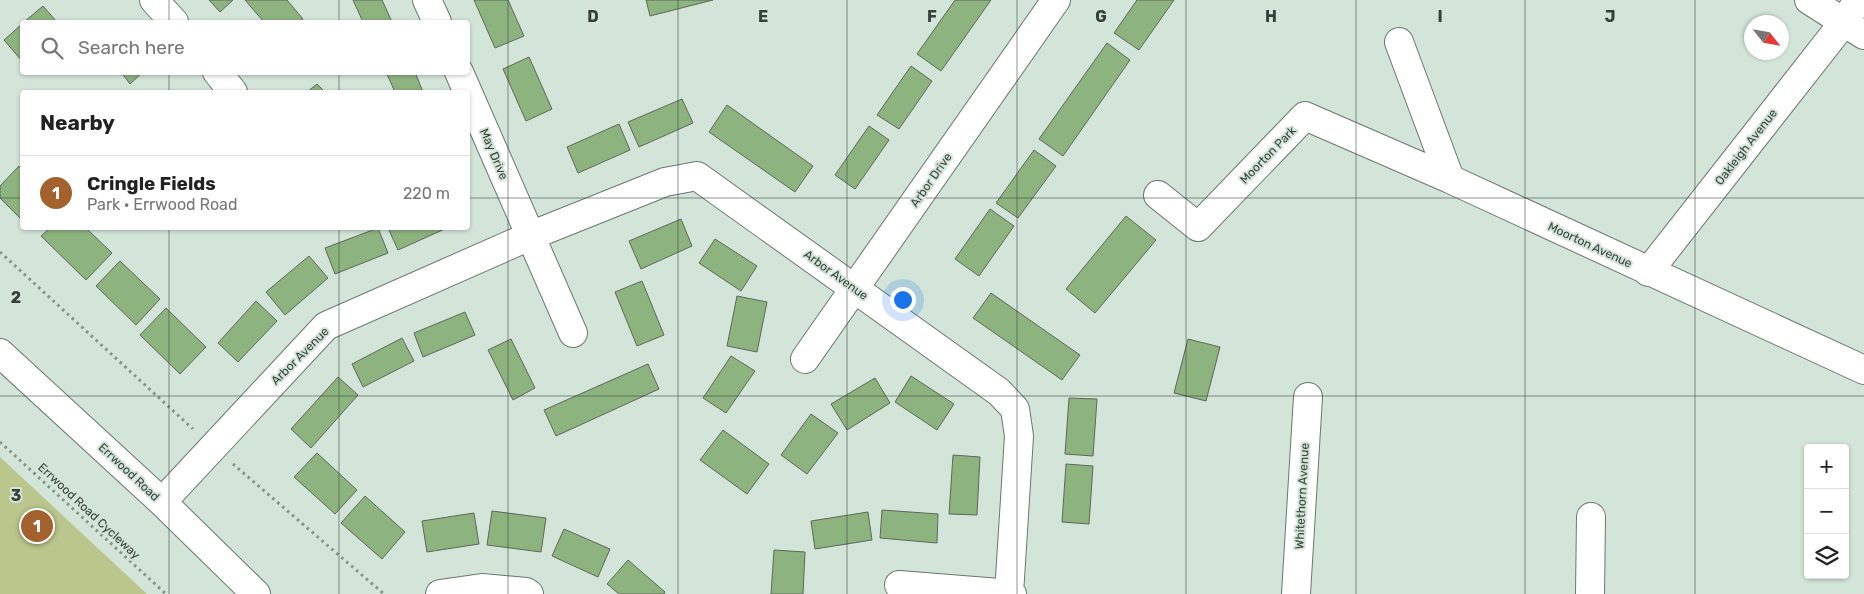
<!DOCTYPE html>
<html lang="en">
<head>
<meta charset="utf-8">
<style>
	body { margin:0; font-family:Rubik,sans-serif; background:#f6f6f6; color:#222 }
	.controls { position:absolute; right:15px; bottom:15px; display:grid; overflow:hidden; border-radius:5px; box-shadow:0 1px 4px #0004 }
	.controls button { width:45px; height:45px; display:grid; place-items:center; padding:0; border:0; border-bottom:1px solid #e0e0e0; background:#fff; color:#222; font:25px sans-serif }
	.compass { position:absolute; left:1744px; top:15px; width:45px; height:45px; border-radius:50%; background:#fff; box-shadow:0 1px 4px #0004; rotate:121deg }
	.you { position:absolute; left:902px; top:299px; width:18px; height:18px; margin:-12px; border:4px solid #fff; border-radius:50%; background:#1a73e8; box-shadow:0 0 0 8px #1a73e833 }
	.badge { display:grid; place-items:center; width:32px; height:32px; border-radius:50%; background:#a3622d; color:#fff; font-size:16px; font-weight:700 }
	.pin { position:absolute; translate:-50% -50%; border:2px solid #fff; box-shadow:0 1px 5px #0006 }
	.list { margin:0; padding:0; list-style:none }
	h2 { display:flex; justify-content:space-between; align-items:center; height:65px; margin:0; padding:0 20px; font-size:21px }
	h2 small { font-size:16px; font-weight:400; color:#767676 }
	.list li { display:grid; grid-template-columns:32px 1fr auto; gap:15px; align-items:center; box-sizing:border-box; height:75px; padding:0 20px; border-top:1px solid #e0e0e0 }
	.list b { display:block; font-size:19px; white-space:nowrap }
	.list p { margin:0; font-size:16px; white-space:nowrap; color:#767676 }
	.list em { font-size:16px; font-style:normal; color:#767676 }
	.icon { flex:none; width:28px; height:28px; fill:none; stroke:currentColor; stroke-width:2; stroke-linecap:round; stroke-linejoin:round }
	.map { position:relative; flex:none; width:1864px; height:594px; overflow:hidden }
	.search { position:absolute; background:#fff; box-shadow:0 1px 4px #0004; left:20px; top:20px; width:450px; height:55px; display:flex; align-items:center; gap:12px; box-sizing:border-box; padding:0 18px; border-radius:5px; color:#767676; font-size:19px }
	.panel { position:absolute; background:#fff; box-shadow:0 1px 4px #0004; left:20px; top:90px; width:450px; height:140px; border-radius:5px }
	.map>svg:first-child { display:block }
	.green { fill:#bac68c }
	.building { fill:#8db37f; stroke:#5e685a }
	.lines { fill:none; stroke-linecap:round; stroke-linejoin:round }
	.minor-casing { stroke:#68796e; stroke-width:30 }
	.tertiary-casing { stroke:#68796e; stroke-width:30 }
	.path { stroke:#849189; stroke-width:3; stroke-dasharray:2.5 4; stroke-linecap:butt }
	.minor { stroke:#fff; stroke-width:28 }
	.tertiary { stroke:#fff; stroke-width:28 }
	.grid { fill:none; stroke:#373f3a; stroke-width:1; stroke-opacity:0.55 }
	.labels { text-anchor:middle; stroke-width:4; stroke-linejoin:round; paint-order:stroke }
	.street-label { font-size:12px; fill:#373f3a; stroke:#d3e5d9 }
	.grid-label { font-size:16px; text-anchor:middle; font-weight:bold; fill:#373f3a; stroke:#d3e5d9; stroke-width:4; stroke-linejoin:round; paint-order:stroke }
</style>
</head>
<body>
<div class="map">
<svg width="1864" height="594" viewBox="0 0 1864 594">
	<rect width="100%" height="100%" fill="#d3e5d9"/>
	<path class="green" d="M0,457L147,594H0Z"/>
	<path class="building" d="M209,0H233L220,12Z
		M245,0H287L303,19L299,22H264Z
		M353,0H382L392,22H363Z
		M474,0H508L524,36L495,48Z
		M646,0H713L650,16Z
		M955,0H991L941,71L917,54Z
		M1137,0H1174L1139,50L1114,33Z
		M43,6L57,22H24Z
		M22,24V61L4,40Z
		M1107,43L1130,60L1063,156L1039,139Z
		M529,57L552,109L526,121L503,69Z
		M911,66L932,81L899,129L877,115Z
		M121,72H143L130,84Z
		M386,72H415L423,92H395Z
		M317,84L325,92H307Z
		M682,99L693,123L639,147L628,122Z
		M727,105L813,166L795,192L709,132Z
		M619,124L630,150L578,173L567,147Z
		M869,126L889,140L855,189L835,175Z
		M1034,150L1056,166L1018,218L996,203Z
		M19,166L22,170V220L0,198V186Z
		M990,209L1014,226L979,276L955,259Z
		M1126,216L1156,240L1095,313L1066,289Z
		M681,219L692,246L641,269L629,241Z
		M50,228H86L112,253L86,280L41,236Z
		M378,228L388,253L335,274L325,248Z
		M388,228H447L398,250Z
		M715,239L757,266L741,291L699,263Z
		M309,256L328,278L285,315L266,292Z
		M120,261L160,299L136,325L96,286Z
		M642,281L664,335L637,346L615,292Z
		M991,293L1080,355L1062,380L973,318Z
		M737,296L767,302L757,352L727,346Z
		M256,301L277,321L238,362L218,343Z
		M166,308L206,347L180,374L140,335Z
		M465,312L475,335L423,357L414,333Z
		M402,338L414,361L363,387L352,364Z
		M511,339L535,388L513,400L488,350Z
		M1188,339L1220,347L1206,401L1174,393Z
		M731,356L755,371L726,413L703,398Z
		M648,364L659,389L556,436L544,410Z
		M911,376L954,404L937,430L895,402Z
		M338,377L358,395L311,448L291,429Z
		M875,378L890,403L847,430L831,404Z
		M1069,398L1097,399L1093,456L1065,454Z
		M811,414L838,433L807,474L781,455Z
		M723,430L769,464L747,494L700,460Z
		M317,453L357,490L335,514L294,477Z
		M953,455L980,457L977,515L949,514Z
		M1066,464L1093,466L1089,524L1062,522Z
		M365,496L405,532L382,559L341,523Z
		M882,510L938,514L937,543L880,538Z
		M492,511L546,518L541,552L487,545Z
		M868,512L872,540L815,549L811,521Z
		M474,513L479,544L427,552L422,521Z
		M564,529L610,549L598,577L552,556Z
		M774,550L805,552L803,594H771Z
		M628,560L665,592L664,594H619L607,584Z"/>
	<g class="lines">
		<defs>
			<path id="minor" d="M154,0L174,22
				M427,0L437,22
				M1399,42L1450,179L1864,370
				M217,72L233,92
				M459,72L573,333
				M1158,195L1198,227L1305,116L1450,179
				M1648,272L1844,22L1858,0
				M0,353L162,502L256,594
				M805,359L1056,0
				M162,502L326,326L530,236L665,182L697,176L999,392L1015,409L1019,436L1009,594
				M899,585L1012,594
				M440,594L482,588L526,592L529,594
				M1296,594L1308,397
				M1590,594L1591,517"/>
			<path id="tertiary" d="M1809,0L1864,35"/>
		</defs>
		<use href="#minor" class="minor-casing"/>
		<use href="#tertiary" class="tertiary-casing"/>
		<path class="path" d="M0,252L193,429
			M0,442L166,594
			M233,464L384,594"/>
		<use href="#minor" class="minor"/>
		<use href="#tertiary" class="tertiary"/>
	</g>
	<path class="grid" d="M169,0V22M339,0V22M508,0V594M678,0V594M847,0V594M1017,0V594M1186,0V594M1356,0V594M1525,0V594M1695,0V594M169,72V92M339,72V92M0,198H22M468,198H1864M169,228V594M339,228V594M0,396H1864"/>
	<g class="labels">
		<g class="street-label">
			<text transform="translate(1746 147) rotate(-52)" y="4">Oakleigh Avenue</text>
			<text transform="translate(494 154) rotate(67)" y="4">May Drive</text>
			<text transform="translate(1268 155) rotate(-46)" y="4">Moorton Park</text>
			<text transform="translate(931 180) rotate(-55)" y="4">Arbor Drive</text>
			<text transform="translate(1590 245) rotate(25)" y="4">Moorton Avenue</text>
			<text transform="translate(836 275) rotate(36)" y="4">Arbor Avenue</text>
			<text transform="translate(300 356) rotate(-45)" y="4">Arbor Avenue</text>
			<text transform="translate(129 472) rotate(43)" y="4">Errwood Road</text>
			<text transform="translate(1302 496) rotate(-87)" y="4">Whitethorn Avenue</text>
			<text transform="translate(89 511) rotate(43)" y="4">Errwood Road Cycleway</text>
		</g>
	</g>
	<g class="grid-label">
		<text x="593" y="22">D</text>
		<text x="763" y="22">E</text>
		<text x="932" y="22">F</text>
		<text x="1101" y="22">G</text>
		<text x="1271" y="22">H</text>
		<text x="1440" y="22">I</text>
		<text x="1610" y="22">J</text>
		<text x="16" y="303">2</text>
		<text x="16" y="501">3</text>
	</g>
</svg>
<div class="controls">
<button>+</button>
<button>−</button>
<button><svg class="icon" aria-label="layers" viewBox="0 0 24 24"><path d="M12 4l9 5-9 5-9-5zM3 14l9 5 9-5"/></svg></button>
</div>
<svg class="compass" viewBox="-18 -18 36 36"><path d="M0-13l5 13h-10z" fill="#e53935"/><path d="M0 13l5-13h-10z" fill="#767676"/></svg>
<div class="you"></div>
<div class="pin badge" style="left:37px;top:526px">1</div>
<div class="search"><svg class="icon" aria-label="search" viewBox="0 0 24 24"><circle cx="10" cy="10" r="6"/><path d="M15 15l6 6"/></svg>Search here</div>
<section class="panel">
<h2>Nearby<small></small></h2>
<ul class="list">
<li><span class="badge">1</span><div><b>Cringle Fields</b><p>Park · Errwood Road</p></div><em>220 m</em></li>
</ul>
</section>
</div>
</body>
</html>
